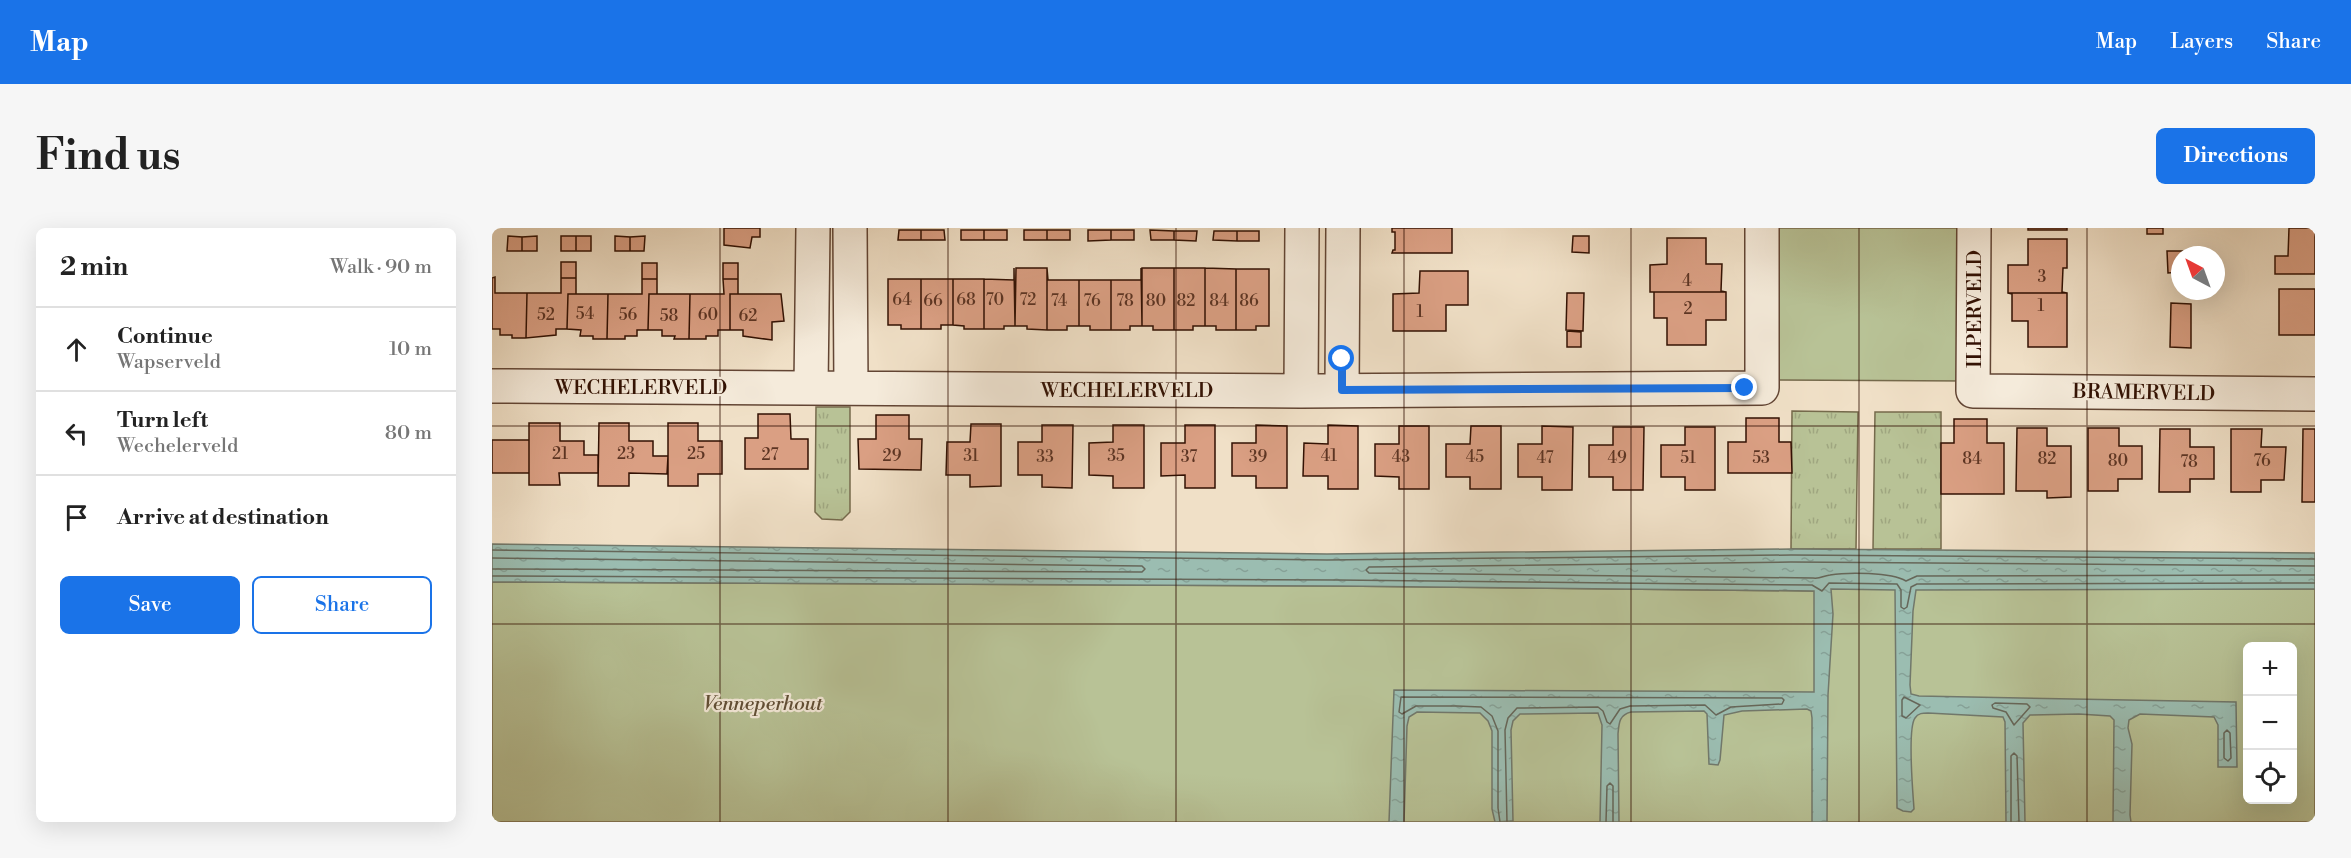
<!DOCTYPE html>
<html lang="en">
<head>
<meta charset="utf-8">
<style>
	body { margin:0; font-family:"Libre Bodoni",serif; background:#f6f6f6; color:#222 }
	.controls { position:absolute; right:18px; bottom:18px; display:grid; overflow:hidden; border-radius:9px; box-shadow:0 6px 24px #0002 }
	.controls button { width:54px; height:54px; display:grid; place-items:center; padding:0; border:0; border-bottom:2px solid #e0e0e0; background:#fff; color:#222; font:30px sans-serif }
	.compass { position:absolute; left:1679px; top:18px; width:54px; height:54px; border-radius:50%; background:#fff; box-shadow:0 6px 24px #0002; rotate:319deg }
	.stop { position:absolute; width:18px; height:18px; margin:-14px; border:4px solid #1a73e8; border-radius:50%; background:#fff }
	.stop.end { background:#1a73e8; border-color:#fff; box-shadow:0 2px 6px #0008 }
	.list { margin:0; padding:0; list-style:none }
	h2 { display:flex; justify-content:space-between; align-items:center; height:78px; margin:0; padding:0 24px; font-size:26px }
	h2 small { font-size:20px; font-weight:400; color:#767676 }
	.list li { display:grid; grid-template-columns:39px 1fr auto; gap:18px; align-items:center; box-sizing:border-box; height:84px; padding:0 24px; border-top:2px solid #e0e0e0 }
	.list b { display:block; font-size:22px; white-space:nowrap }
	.list p { margin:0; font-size:20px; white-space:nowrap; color:#767676 }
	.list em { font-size:20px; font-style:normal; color:#767676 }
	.actions { display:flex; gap:12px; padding:18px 24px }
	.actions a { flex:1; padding:14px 0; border:2px solid #1a73e8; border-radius:9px; text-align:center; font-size:21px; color:#1a73e8 }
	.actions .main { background:#1a73e8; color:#fff }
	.icon { flex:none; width:33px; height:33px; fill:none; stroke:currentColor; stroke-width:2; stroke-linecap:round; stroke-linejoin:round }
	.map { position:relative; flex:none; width:1823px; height:594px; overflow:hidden; border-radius:9px }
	header { display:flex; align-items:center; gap:36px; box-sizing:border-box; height:84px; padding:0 30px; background:#1a73e8; color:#fff }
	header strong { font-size:28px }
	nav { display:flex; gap:33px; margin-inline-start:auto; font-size:21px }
	.intro { display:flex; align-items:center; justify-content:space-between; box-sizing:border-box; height:144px; padding:0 36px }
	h1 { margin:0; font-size:42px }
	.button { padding:15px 27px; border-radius:9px; background:#1a73e8; color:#fff; font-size:21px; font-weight:700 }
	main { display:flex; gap:36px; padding:0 36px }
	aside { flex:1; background:#fff; border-radius:9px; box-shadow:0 6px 24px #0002 }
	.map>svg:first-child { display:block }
	.grass { fill:url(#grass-tufts); stroke:#756a4c; stroke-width:1.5 }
	.park { fill:#b8c296; stroke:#756a4c; stroke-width:1.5; fill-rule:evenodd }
	.water { fill:url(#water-ripples); stroke:#71786b; stroke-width:1.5 }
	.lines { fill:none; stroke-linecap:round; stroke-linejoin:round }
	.shore { stroke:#66675a; stroke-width:1.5 }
	.building { fill:#da9f83; stroke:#321103; stroke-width:1.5 }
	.minor-casing { stroke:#624534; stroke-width:36 }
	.minor { stroke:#f5ebdb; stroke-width:33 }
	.route { stroke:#1a73e8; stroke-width:8 }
	.grid { fill:none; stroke:#321103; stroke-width:1.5; stroke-opacity:0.55 }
	.labels { text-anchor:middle; stroke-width:4.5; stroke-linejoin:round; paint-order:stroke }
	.number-label { font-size:16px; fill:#5c3423 }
	.street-label { font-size:20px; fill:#321103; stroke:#f5ebdb }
	.park-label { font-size:20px; font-style:italic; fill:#614f36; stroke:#f5ebdb }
</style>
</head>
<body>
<header>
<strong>Map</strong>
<nav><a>Map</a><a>Layers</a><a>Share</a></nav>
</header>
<div class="intro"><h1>Find us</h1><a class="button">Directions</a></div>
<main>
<aside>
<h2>2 min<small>Walk · 90 m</small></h2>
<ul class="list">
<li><svg class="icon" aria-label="ahead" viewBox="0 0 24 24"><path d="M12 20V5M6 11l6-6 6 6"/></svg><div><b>Continue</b><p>Wapserveld</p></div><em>10 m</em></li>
<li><svg class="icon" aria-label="left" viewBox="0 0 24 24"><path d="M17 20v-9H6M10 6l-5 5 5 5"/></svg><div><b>Turn left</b><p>Wechelerveld</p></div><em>80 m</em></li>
<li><svg class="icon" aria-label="arrive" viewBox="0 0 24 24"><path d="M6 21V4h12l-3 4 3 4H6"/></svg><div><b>Arrive at destination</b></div></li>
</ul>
<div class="actions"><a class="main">Save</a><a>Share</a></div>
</aside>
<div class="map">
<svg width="1823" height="594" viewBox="0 0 1823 594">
	<defs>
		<pattern id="grass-tufts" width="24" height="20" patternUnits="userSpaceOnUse" patternTransform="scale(1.5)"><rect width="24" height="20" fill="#b8c296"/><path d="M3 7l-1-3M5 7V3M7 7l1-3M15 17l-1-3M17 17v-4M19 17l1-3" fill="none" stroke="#9fa680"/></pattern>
		<pattern id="water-ripples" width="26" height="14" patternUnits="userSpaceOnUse" patternTransform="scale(1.5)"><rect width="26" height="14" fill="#9bbdb1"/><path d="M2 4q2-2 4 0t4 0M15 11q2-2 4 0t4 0" fill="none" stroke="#86a197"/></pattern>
	</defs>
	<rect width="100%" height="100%" fill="#f0e0c7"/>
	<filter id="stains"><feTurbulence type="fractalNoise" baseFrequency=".00333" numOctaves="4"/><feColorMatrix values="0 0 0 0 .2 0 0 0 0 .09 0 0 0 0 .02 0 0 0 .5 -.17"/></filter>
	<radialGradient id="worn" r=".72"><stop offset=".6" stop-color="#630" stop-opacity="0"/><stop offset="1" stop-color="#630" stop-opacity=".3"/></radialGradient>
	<path class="grass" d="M324,179H358V284L350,292L330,291L323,284Z
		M1300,183L1366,184L1364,321H1299Z
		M1383,184H1449V321H1381Z"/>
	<path class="park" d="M1277,0H1475L1474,153L1276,152Z
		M0,354L846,358L1322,363L1352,360L1823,361V594H0ZM1756,418H1800V572H1756Z"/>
	<path class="water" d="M0,316L835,326L1299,321L1823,325V361L1424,362L1421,383L1418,457L1419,466L1427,468L1744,474L1745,539H1726V497L1722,489L1648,486L1637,492L1636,500L1640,516L1638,587L1639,594H1621L1622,492L1618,488L1587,486L1538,487L1531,495L1533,594H1514L1513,494L1511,489L1436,485C1431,485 1426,485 1423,490C1415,501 1421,565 1422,581L1419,584L1411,583L1405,580L1403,362L1339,361L1341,386L1336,467L1335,594H1320V490L1319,483L1315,481L1250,483L1232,487L1228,532L1226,537L1217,536L1215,486L1212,483L1139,484C1127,487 1127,495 1126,506L1127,594H1108L1110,497L1106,485L1028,486L1021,493L1019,502L1021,593L1003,594L1000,581V503L996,493L988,485L925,484L917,489L915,498L912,594H897L902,462L1322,464V363L846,358L0,354Z"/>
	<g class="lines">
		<path class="shore" d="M0,322L835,332L1299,327L1823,331
			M0,330L650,338L653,341L650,344L0,341
			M1823,338L1299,334L877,339L874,342L877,345L1321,350C1329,351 1330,348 1338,347C1355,344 1399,344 1414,353L1425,348L1823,347
			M0,348L846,352L1320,357L1330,363L1337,355L1405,356L1409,362V379L1412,381L1415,379L1419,359L1425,356L1823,355
			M1412,469L1428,477L1414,490L1410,488V472Z
			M1503,475L1535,476L1538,479L1522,497L1514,484L1501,480L1500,477Z
			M1735,502L1738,505L1739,530L1736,533L1732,530V505Z
			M1008,594L1006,580V503L1000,488L989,479L965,478H924L910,486L907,484L909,469L1290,470L1292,472L1290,476L1239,479L1224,487L1213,477L1138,478L1128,481L1118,496L1115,494L1111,483L1106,479L1025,480L1016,490L1013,502L1015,594
			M1114,594L1115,558L1118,555L1121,558V594
			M1519,594V528L1522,525L1525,528L1527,594"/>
	</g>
	<path class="building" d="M232,0H268V9H260L258,20L232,17Z
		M900,0H960V25H900L901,22H903V4H900Z
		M1536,0H1575V2H1536Z
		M1655,0H1671V6H1655Z
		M1797,0H1823V46H1783V28H1796Z
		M407,2H429V12H406Z
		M429,2H452L453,12H429Z
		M469,2H492V12H469Z
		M492,2H515V12H492Z
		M532,2H555V12H532Z
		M555,2H578V12H555Z
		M596,2H619V12L596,13Z
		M619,2H642V12H619Z
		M658,2L682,3V12H659Z
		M682,3H705L704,13L682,12Z
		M722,3H745V13L721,12Z
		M745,3H767V13H745Z
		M16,8L30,9V23H15Z
		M45,8V23H30V9Z
		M69,8H84V23H69Z
		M84,8H99V23H84Z
		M123,8L138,9V23H123Z
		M153,8L152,23H138V9Z
		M1081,8H1097V25L1080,24Z
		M1175,10H1214V36H1230L1229,63L1234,64H1158V37L1175,36Z
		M1536,11H1575V40H1571L1570,64L1575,65H1516V37H1536Z
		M1675,23H1696V27H1688V44L1676,45Z
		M69,34H84V50H69Z
		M150,35H165V51H150Z
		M231,35H246V51H231Z
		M522,40L523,98H512V101H492V51L522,52Z
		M524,40H555V102L535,101V98H523Z
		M555,40L556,52H587V98H575V102H555Z
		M649,40L650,98H638V102H619V52H649Z
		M650,40H682V102H661V98H650Z
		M682,40H713V98H701V102H682Z
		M713,40L744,41V102H724V98H713Z
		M744,41H777V98H764V102H744Z
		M928,43H976V77H954V103H901V66L927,65Z
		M3,49V65H35L34,110H20V107H8V101H0V50Z
		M69,50H84V66H76L75,101H64V107L34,110L35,65H69Z
		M150,51H165V66H157L156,102H145V108H133V111H115L116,66H150Z
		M231,51H246V66H238V102H226V108H214V111H197L198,66H232Z
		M396,51H429V101H409V97H396Z
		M429,51H461V97H449V101H429Z
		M461,51H492V101H472V98L461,97Z
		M587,52H619V102H598V98H587Z
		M1787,61H1823V107H1787Z
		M1162,64H1234V92H1214V117H1175V90H1162Z
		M1075,65H1092L1091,103L1074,102Z
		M1516,65H1575V119H1536V93H1520V66Z
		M76,66H116L115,111H101V108H88L89,102L75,101Z
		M157,66H198L197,111H182L183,108H170V102H156Z
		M238,66H289L292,93L280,94V112L251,108V102H238Z
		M1679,75L1699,76V120L1678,119Z
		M1075,103L1089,104V119H1075Z
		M266,186H298L299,211H316V241H253V210H266Z
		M384,187H417V211H430L429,242L367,241L366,211H384Z
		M1254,190H1287V214H1299L1300,245H1236V214H1254Z
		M1462,191H1495V215H1512V266H1449V215H1462Z
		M37,195H68V213H92V227H106V245H67L68,257H37Z
		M107,195H137V213H161V228H176L175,246L137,245V258H106Z
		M176,195H206V213H230V246H206V258H176Z
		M479,196H509V258L478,259V247H454L455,214H478Z
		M550,197H581L580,260L550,259V247H526V214H550Z
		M621,197H652V260H621V248L597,247V215L621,214Z
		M693,197H723V260H693V247L669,248V215H693Z
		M764,197L795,198V260H764V248H740V215H764Z
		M836,197L866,198V261H836V248H811L812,215L836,216Z
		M907,198H937V261H907V249L883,248V216H907Z
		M979,198H1009V261H978V249H954V216H978Z
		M1050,198L1081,199L1080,262H1050V249H1026V216H1050Z
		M1121,199H1152L1151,262H1121V249H1097V217H1121Z
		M1193,199H1223V262H1193V249H1169V217H1193Z
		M1525,200H1555V218H1579V269L1555,270V263H1524Z
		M1596,200H1627V218H1650V251H1626V263H1596Z
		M1668,201H1698V219H1722V251H1698V264H1667Z
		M1739,201H1770L1769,219H1794L1792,252H1769V264H1739Z
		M1811,201H1823V274H1810Z
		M0,212H37V245H0Z"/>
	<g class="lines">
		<defs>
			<path id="minor" d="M358,0L359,160
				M1482,0L1481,163L1823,166
				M0,158L809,163L1270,160V0
				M319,159L321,0
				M850,162L851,0
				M809,163L810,0"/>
		</defs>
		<use href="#minor" class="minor-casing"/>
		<use href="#minor" class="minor"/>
	</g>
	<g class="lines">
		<path class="route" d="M850,131V162L1253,160"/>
	</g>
	<path class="grid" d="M228,0V594M456,0V594M684,0V594M912,0V594M1139,0V594M1367,0V594M1595,0V594M0,198H1823M0,396H1823"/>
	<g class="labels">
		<g class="number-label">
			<text x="1550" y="54">3</text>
			<text x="1195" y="58">4</text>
			<text x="410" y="77">64</text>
			<text x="474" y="77">68</text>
			<text x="503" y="77">70</text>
			<text x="536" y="77">72</text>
			<text x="441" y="78">66</text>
			<text x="567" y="78">74</text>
			<text x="600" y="78">76</text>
			<text x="633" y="78">78</text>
			<text x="664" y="78">80</text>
			<text x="694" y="78">82</text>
			<text x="727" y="78">84</text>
			<text x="757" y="78">86</text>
			<text x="1549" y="83">1</text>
			<text x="1196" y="86">2</text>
			<text x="928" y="89">1</text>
			<text x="93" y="91">54</text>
			<text x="54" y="92">52</text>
			<text x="136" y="92">56</text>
			<text x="216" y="92">60</text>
			<text x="177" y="93">58</text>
			<text x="256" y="93">62</text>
			<text x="68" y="231">21</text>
			<text x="134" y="231">23</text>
			<text x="204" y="231">25</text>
			<text x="278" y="232">27</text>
			<text x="400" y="233">29</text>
			<text x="479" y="233">31</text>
			<text x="624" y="233">35</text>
			<text x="837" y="233">41</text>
			<text x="553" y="234">33</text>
			<text x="697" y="234">37</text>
			<text x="766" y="234">39</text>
			<text x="909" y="234">43</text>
			<text x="983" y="234">45</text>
			<text x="1053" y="235">47</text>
			<text x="1125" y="235">49</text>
			<text x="1196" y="235">51</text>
			<text x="1269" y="235">53</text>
			<text x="1480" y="236">84</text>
			<text x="1555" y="236">82</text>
			<text x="1626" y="238">80</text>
			<text x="1770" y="238">76</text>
			<text x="1697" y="239">78</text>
		</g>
		<g class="street-label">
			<text transform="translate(1482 81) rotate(-90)" y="7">ILPERVELD</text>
			<text x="149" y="166">WECHELERVELD</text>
			<text x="635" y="169">WECHELERVELD</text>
			<text transform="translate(1652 164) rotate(1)" y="7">BRAMERVELD</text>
		</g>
		<g class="park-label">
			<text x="271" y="482">Venneperhout</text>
		</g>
	</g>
	<rect width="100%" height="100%" filter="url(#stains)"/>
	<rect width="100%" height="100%" fill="url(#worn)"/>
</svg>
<div class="controls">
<button>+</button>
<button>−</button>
<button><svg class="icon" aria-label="locate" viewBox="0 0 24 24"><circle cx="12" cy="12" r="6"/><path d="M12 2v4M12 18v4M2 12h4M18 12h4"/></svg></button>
</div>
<svg class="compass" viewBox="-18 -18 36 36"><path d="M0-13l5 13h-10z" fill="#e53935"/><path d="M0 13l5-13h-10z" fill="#767676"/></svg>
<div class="stop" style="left:850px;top:131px"></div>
<div class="stop end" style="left:1253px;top:160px"></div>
</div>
</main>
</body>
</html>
